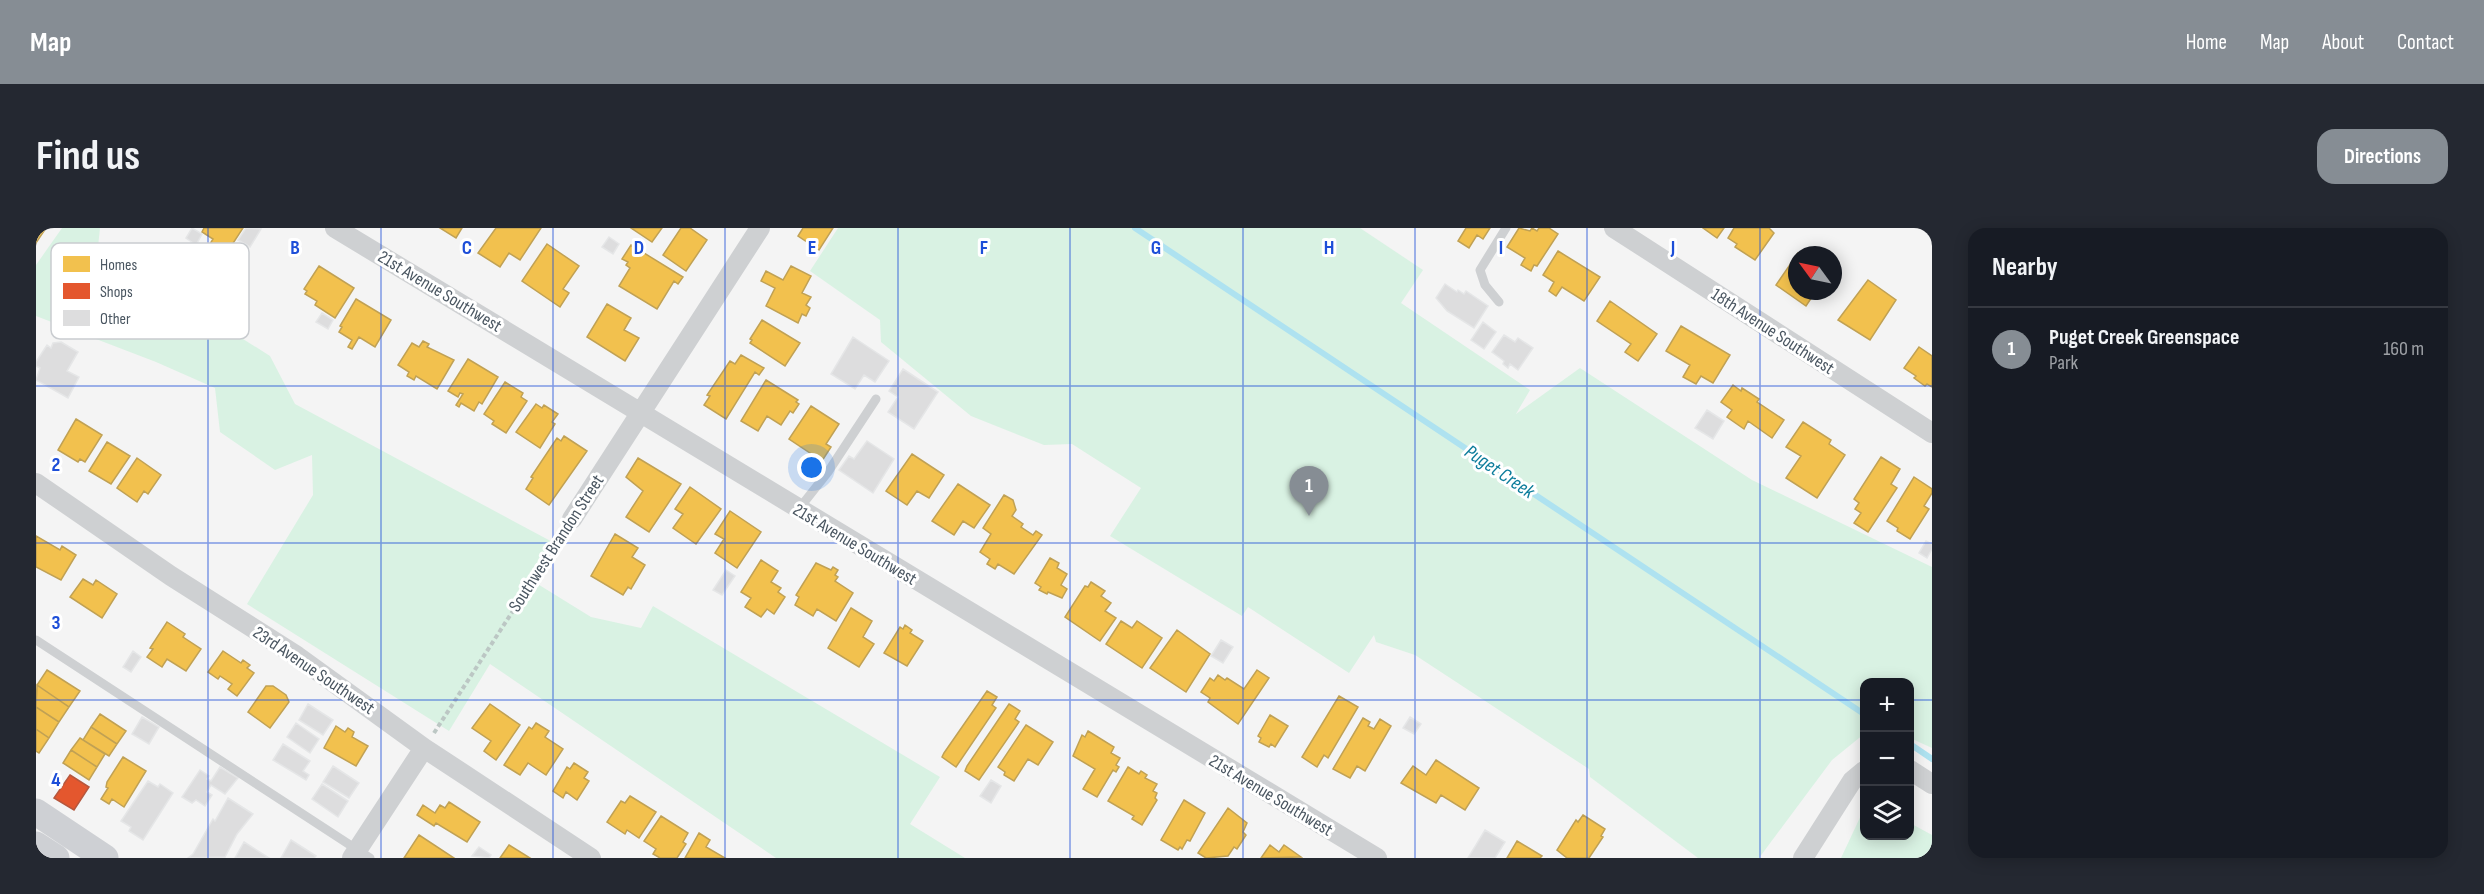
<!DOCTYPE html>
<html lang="en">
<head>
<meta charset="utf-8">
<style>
	body { margin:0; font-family:"Sofia Sans Condensed",sans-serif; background:#242831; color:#f1f3f6 }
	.controls { position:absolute; right:18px; bottom:18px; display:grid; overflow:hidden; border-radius:12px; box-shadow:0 3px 15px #0003 }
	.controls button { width:54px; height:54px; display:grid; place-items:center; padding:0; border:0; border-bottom:2px solid #363941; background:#171b24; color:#f1f3f6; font:30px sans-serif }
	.compass { position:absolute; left:1752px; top:18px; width:54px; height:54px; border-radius:50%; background:#171b24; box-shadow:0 3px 15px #0003; rotate:303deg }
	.you { position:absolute; left:776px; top:240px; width:21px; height:21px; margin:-15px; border:4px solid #fff; border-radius:50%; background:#1a73e8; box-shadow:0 0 0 9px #1a73e833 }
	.badge { display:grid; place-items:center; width:39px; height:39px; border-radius:50%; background:#868d94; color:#fff; font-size:20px; font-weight:700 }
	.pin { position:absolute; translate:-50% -50px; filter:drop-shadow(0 2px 3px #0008) }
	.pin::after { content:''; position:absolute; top:32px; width:21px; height:18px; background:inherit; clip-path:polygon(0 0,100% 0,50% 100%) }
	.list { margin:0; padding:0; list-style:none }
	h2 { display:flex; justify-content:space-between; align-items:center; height:78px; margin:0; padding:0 24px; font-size:26px }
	h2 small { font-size:20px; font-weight:400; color:#9ea1a6 }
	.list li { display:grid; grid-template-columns:39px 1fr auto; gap:18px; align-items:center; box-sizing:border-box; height:84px; padding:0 24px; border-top:2px solid #363941 }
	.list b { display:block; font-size:22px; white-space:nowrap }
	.list p { margin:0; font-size:20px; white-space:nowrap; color:#9ea1a6 }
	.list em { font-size:20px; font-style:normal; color:#9ea1a6 }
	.icon { flex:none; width:33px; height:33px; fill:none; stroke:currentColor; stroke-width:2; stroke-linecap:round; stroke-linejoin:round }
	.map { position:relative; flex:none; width:1896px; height:630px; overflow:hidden; border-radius:18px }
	header { display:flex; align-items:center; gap:36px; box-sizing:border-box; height:84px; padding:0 30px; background:#868d94; color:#fff }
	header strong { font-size:28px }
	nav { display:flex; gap:33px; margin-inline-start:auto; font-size:21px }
	.intro { display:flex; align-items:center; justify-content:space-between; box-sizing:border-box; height:144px; padding:0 36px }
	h1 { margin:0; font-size:42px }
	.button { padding:15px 27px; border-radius:18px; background:#868d94; color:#fff; font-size:21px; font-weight:700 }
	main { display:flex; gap:36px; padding:0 36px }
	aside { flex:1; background:#171b24; border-radius:18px; box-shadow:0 3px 15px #0003 }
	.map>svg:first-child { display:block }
	.green { fill:#d9f2e3 }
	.homes { fill:#f2c14e; stroke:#c0a154; stroke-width:1.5 }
	.shops { fill:#e4572e; stroke:#b6573d; stroke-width:1.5 }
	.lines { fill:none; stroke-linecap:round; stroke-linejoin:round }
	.stream { stroke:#aee2f0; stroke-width:6 }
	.building { fill:#ddddde; stroke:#e5e6e7; stroke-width:1.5 }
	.path { stroke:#bcc7c4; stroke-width:4; stroke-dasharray:4.5 3; stroke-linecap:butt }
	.lane { stroke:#ced0d2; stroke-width:9 }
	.street { stroke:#ced0d2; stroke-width:20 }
	.secondary { stroke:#ced0d4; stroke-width:27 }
	.grid { fill:none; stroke:#1d4ed8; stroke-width:1.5; stroke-opacity:0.55 }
	.labels { text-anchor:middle; stroke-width:6; stroke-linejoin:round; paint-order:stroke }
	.street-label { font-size:18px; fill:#4a5661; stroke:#fff }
	.water-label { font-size:20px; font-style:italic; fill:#0c7c9b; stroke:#fff }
	.key { fill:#fff; stroke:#c9ccd0; stroke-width:1.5 }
	.key-label { font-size:16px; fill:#4a5661 }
	.grid-label { font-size:20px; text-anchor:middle; font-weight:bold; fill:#1d4ed8; stroke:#fff; stroke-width:6; stroke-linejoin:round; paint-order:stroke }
</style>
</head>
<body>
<header>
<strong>Map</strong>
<nav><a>Home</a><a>Map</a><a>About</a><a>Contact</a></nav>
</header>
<div class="intro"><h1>Find us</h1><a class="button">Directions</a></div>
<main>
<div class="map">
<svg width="1896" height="630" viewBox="0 0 1896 630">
	<rect width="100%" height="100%" fill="#f4f4f4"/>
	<path class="green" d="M26,0H64L62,19L234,128L259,176L524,318L500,355L555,389L605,400L617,378L904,549L874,596L929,630H740L454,436L413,503L211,376L277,267L276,227L239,242L184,204L179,160L120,134L0,88V37Z
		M802,0H1324L1387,42L1365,75L1494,162L1480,186L1544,140L1716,252L1896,339V520L1874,510V454H1828V506L1796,532L1723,630H1662L1554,549L1553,541L1379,427L1340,414L1338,407L1313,445L1212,379L1206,388L1074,308L1105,260L1036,216L1008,217L935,188L845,114L844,92L774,43Z
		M1828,581V608H1874V595L1896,607V630H1805Z"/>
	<path class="homes" d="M0,0H10L0,15Z
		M168,0H207L190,26L174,16L177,11L166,4Z
		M404,0H426L420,10Z
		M460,0H505L484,32L473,25L464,39L442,25Z
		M595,0H626L616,14Z
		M645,0H654L671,12L650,43L627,27Z
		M767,0H797L783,22L762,8Z
		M1430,0H1454L1447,11L1441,7L1433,20L1422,13Z
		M1483,0L1494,3L1496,0L1501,3L1503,0H1513L1522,6L1501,38L1498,37L1495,43L1485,37L1489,30L1471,19Z
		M1667,0H1688L1681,10Z
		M1698,0H1733L1738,5L1719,32L1699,19L1701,16L1692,10Z
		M511,16L543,38L527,61L533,65L524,79L486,53Z
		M595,17L647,49L642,56L638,53L621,81L583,58L594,40L590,37L592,34L586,31Z
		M1522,23L1564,49L1548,73L1526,59L1520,68L1513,63L1518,54L1507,47Z
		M1762,25L1764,27H1761V63H1780L1770,78L1740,57Z
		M283,38L318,60L299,90L279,77L281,73L269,66L271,63L268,61Z
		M755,38L775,48L766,65L775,69L770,77L774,80L770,88L766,86L762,95L730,78L739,60L725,53L730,43L747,52Z
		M1832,52L1860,72L1834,112L1802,92Z
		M320,71L355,92L339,119L323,109L316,121L312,119L316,112L303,104L306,99L304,98Z
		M1574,73L1621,106L1602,133L1589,124L1595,116L1561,93Z
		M571,76L595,90L588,102L603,110L589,133L551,109Z
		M726,92L764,115L749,138L714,115L716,112L714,111Z
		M1645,98L1694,127L1677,155L1665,148L1660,156L1647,149L1654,137L1630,123Z
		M387,113L393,116L391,119L418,132L401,161L380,148L378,152L371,148L373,144L362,137L376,115L383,119Z
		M1883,119L1896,128V159L1891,156L1889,158L1878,150L1880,148L1868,140Z
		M705,127L728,140L723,147L719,144L690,191L668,177L674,168L671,167L694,133L699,136Z
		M432,131L462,149L446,176L443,174L438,183L425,175L423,179L420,177L427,166L424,165L422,169L412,163Z
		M730,152L762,172L760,174L763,176L757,185L754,183L745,197L731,188L722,203L705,193Z
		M469,154L487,165L485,169L491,173L470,205L456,196L458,193L448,186Z
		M1697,157L1705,163L1706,160L1723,171L1721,174L1748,192L1736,210L1712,193L1708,201L1691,189L1696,182L1685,174Z
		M500,176L506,180L508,177L522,186L516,194L519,196L504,220L480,204Z
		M775,178L803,196L790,216L795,219L786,233L753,211Z
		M40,191L66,207L49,234L44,231L42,234L22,222Z
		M1767,194L1795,212L1793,216L1809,227L1781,270L1750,250L1765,228L1750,219Z
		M528,208L551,223L513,277L490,261L497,250L495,249L521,210L525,213Z
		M71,214L94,228L75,256L53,243Z
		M876,226L908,247L893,270L881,263L871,277L850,263Z
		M1845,229L1864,241L1855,256L1861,260L1832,304L1818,295L1825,285L1819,281L1823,275L1818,271Z
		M101,230L125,247L112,266L108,263L101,274L81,260Z
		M602,230L645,256L613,304L590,289L607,263L590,249Z
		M1878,249L1896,261V265L1888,278L1893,281L1874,311L1861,303L1862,300L1851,293Z
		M922,256L954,277L938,300L927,293L918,307L896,293Z
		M654,259L685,281L660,316L637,300L647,286L639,281Z
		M968,267L977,272L980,282L976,288L987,296L985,299L997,307L1000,303L1006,307L978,346L962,336L959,341L951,336L954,331L944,324L955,306L947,300Z
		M694,283L725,304L701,340L679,325L688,311L679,306Z
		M579,306L602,320L596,329L609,337L595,361L592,359L587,367L555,348Z
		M0,308L24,322L26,318L40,327L25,352L0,339Z
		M1014,330L1023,335L1021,340L1031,346L1025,357L1031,361L1026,370L1012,364L1011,366L1003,362L1005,359L999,355Z
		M725,332L742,343L735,354L745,360L742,364L749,369L738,386L731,381L725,389L709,379L715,370L705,364Z
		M780,335L795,342L797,339L802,342L799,347L802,349L799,353L817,365L800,393L781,381L777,388L759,377L763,369L760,367Z
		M47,351L57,357L60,352L81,366L66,390L34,369Z
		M1055,354L1069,363L1065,368L1075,375L1069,383L1080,390L1064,413L1029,389L1049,358L1052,359Z
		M815,380L836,393L827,409L838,416L823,439L792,420Z
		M1085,393L1096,400L1101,393L1126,410L1106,440L1070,416Z
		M131,394L149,406L147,409L165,421L150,443L131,431L126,439L111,429L117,421L114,420Z
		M869,397L876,402L874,405L887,413L871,438L848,425L864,399L867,401Z
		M1141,402L1174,426L1150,464L1114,440Z
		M187,423L205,435L207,432L214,437L211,440L218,445L201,468L192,461L196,456L184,448L182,451L172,444Z
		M11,442L44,463L33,479L1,457Z
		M1221,442L1233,450L1202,496L1172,474L1174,470L1165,464L1174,450L1178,453L1182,447L1189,452L1191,450L1208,461Z
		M1,457L33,479L23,494L0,479Z
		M230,458H237L250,467L253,474L234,500L212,484Z
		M951,463L961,469L956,477L960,480L920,539L906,529L908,525Z
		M1303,468L1322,479L1292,530L1288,527L1281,539L1266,529Z
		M454,476L484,497L460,532L448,523L455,513L436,500Z
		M973,476L984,483L979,491L983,494L943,552L929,543L931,538Z
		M0,479L23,494L13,510L0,501Z
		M64,486L90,503L81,516L55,499Z
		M1234,487L1252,498L1239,519L1235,516L1233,519L1223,514L1225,510L1222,508Z
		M1327,490L1334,494L1332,498L1338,501L1344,491L1355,498L1329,543L1321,538L1314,550L1297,541Z
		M500,495L513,503L509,509L527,521L510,547L492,535L484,547L468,537L493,499L496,501Z
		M990,497L1017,514L1002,537L992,531L978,553L968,547L969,544L962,539Z
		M300,498L309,504L312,500L318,504L316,509L332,518L320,538L288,520Z
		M55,499L81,516L73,528L47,512Z
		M0,501L13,510L3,525L0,523Z
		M1052,503L1078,519L1075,525L1084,530L1080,537L1083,539L1080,544L1077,542L1061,569L1047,561L1059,541L1037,528L1046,507L1049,509Z
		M44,510L69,526L61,539L35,522Z
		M35,522L61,539L53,552L27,535Z
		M87,529L110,543L88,579L76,571L73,576L65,571L72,560L70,559L71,554Z
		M1400,532L1443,560L1429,582L1405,567L1400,575L1365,555L1377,538L1390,547Z
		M538,535L552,544L548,550L553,553L541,572L530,564L527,570L517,563L531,539L534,541Z
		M1092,539L1103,546L1105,543L1111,547L1109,550L1121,556L1117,563L1121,565L1119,570L1121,572L1106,597L1096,591L1098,588L1072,573Z
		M594,568L620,584L603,610L591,602L589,606L571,594L585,573L589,575Z
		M1148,572L1169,585L1154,613L1151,612L1146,621L1144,619L1142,622L1125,612Z
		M413,574L444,594L431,614L400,595L398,598L381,587L387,577L399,585L404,577L409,580Z
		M1192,580L1211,595L1207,604L1210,607L1201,621L1198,619L1192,628L1170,630L1162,625Z
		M1547,587L1569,601L1565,608L1567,609L1553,630H1531L1521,622L1540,592L1542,594Z
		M625,588L652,605L647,614L650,616L641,630H624L617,626L620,621L608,613Z
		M663,605L674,612L670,619L689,630H649Z
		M383,607L418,630H368Z
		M1481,613L1506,628L1504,630H1471Z
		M473,617L494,630H464Z
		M1234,617L1243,624L1248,617L1265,629L1225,630Z"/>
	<path class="shops" d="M34,547L53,559L38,582L18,570Z"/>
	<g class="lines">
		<path class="stream" d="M1099,0L1828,486
			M1874,516L1896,531"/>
	</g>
	<path class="building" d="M156,0L166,6L160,17L150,10Z
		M210,0L225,1L214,19L202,12Z
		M573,9L583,16L577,26L566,19Z
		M1409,56L1421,64L1422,62L1428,66L1430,63L1452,78L1438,100L1411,83L1400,70Z
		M286,85L297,92L292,101L280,94Z
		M1447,94L1460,104L1448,121L1435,112Z
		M1468,107L1479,114L1482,110L1497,120L1482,142L1474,136L1472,140L1467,136L1468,133L1456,124Z
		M817,109L853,133L839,154L828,147L819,161L795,146Z
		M25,114L42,124L31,143L43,149L32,170L0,152L4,140L0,138V134L11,117L15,120L17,115Z
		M867,141L902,164L878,201L852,184L862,169L853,163Z
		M1671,182L1688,193L1677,211L1659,200Z
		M831,213L858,231L837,265L803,242L813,228L818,231Z
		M1890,313L1896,316V321L1891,330L1883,325Z
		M690,342L699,348L686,367L677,362Z
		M1185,412L1197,419L1187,435L1175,428Z
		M97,423L105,429L95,444L87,439Z
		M272,476L297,492L287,507L263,492Z
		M106,489L123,499L113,516L96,506Z
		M1374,489L1385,496L1378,506L1367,500Z
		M260,495L283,511L274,525L251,509Z
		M247,516L274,533L267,543L273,547L270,552L237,532Z
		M297,538L323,555L313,570L287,554Z
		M184,539L202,550L189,566L175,557L171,564L176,567L169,578L160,572L156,575L146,569L164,542L173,548L171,551L175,553Z
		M955,552L965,558L955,575L944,568Z
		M112,553L122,559L124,556L137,565L107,612L93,603L95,599L85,593Z
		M286,556L312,573L302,589L276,571Z
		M192,570L217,586L201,606L189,629L152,630L157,626L177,591L179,593Z
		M1449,602L1469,614L1459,630H1432Z
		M255,612L280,628L278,630H245Z
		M208,614L233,630H199Z
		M443,619L455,627L453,630L436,628Z"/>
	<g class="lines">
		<path class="path" d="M398,505L526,307"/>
		<path class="lane" d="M1463,74L1449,57L1444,42L1470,0
			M762,282L792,244L840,171
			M0,412L334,630"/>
		<path class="street" d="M299,0L1341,630
			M1578,0L1896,205
			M0,255L135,348L261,428L388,520L555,630
			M536,291L724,0
			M1874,542L1896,556
			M316,630L388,520
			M1767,630L1816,553L1828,543"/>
		<path class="secondary" d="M0,584L69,630
			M0,617L20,630"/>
	</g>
	<path class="grid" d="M172,0V630M345,0V630M517,0V630M689,0V630M862,0V630M1034,0V630M1207,0V630M1379,0V630M1551,0V630M1724,0V630M0,158H1896M0,315H1896M0,472H1828M1874,472H1896"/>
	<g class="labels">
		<g class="street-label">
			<text transform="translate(404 63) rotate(31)" y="6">21st Avenue Southwest</text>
			<text transform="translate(1737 103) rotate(33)" y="6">18th Avenue Southwest</text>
			<text transform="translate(520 315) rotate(-57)" y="6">Southwest Brandon Street</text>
			<text transform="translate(819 316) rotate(31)" y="6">21st Avenue Southwest</text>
			<text transform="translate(278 442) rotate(34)" y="6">23rd Avenue Southwest</text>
			<text transform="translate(1235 567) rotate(31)" y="6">21st Avenue Southwest</text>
		</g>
		<g class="water-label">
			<text transform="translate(1464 243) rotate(34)" y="7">Puget Creek</text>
		</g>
	</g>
	<rect x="15" y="15" width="198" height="96" rx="9" class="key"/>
	<rect x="27" y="28" width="27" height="16" fill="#f2c14e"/>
	<rect x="27" y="55" width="27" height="16" fill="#e4572e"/>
	<rect x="27" y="82" width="27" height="16" fill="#ddddde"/>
	<g class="key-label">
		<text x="64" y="42">Homes</text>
		<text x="64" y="69">Shops</text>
		<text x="64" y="96">Other</text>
	</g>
	<g class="grid-label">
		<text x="259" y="26">B</text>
		<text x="431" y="26">C</text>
		<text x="603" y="26">D</text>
		<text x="776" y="26">E</text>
		<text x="948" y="26">F</text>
		<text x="1120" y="26">G</text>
		<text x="1293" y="26">H</text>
		<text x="1465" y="26">I</text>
		<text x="1637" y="26">J</text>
		<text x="20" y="243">2</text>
		<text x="20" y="401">3</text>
		<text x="20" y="558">4</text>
	</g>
</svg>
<div class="controls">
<button>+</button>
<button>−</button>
<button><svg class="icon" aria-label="layers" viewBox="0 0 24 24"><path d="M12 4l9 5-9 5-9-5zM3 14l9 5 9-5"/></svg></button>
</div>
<svg class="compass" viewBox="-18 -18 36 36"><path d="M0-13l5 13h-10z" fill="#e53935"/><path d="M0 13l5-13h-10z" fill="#9ea1a6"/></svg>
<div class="you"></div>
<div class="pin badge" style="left:1273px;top:288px">1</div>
</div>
<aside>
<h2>Nearby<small></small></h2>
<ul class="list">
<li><span class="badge">1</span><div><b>Puget Creek Greenspace</b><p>Park</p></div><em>160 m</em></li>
</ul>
</aside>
</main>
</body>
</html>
